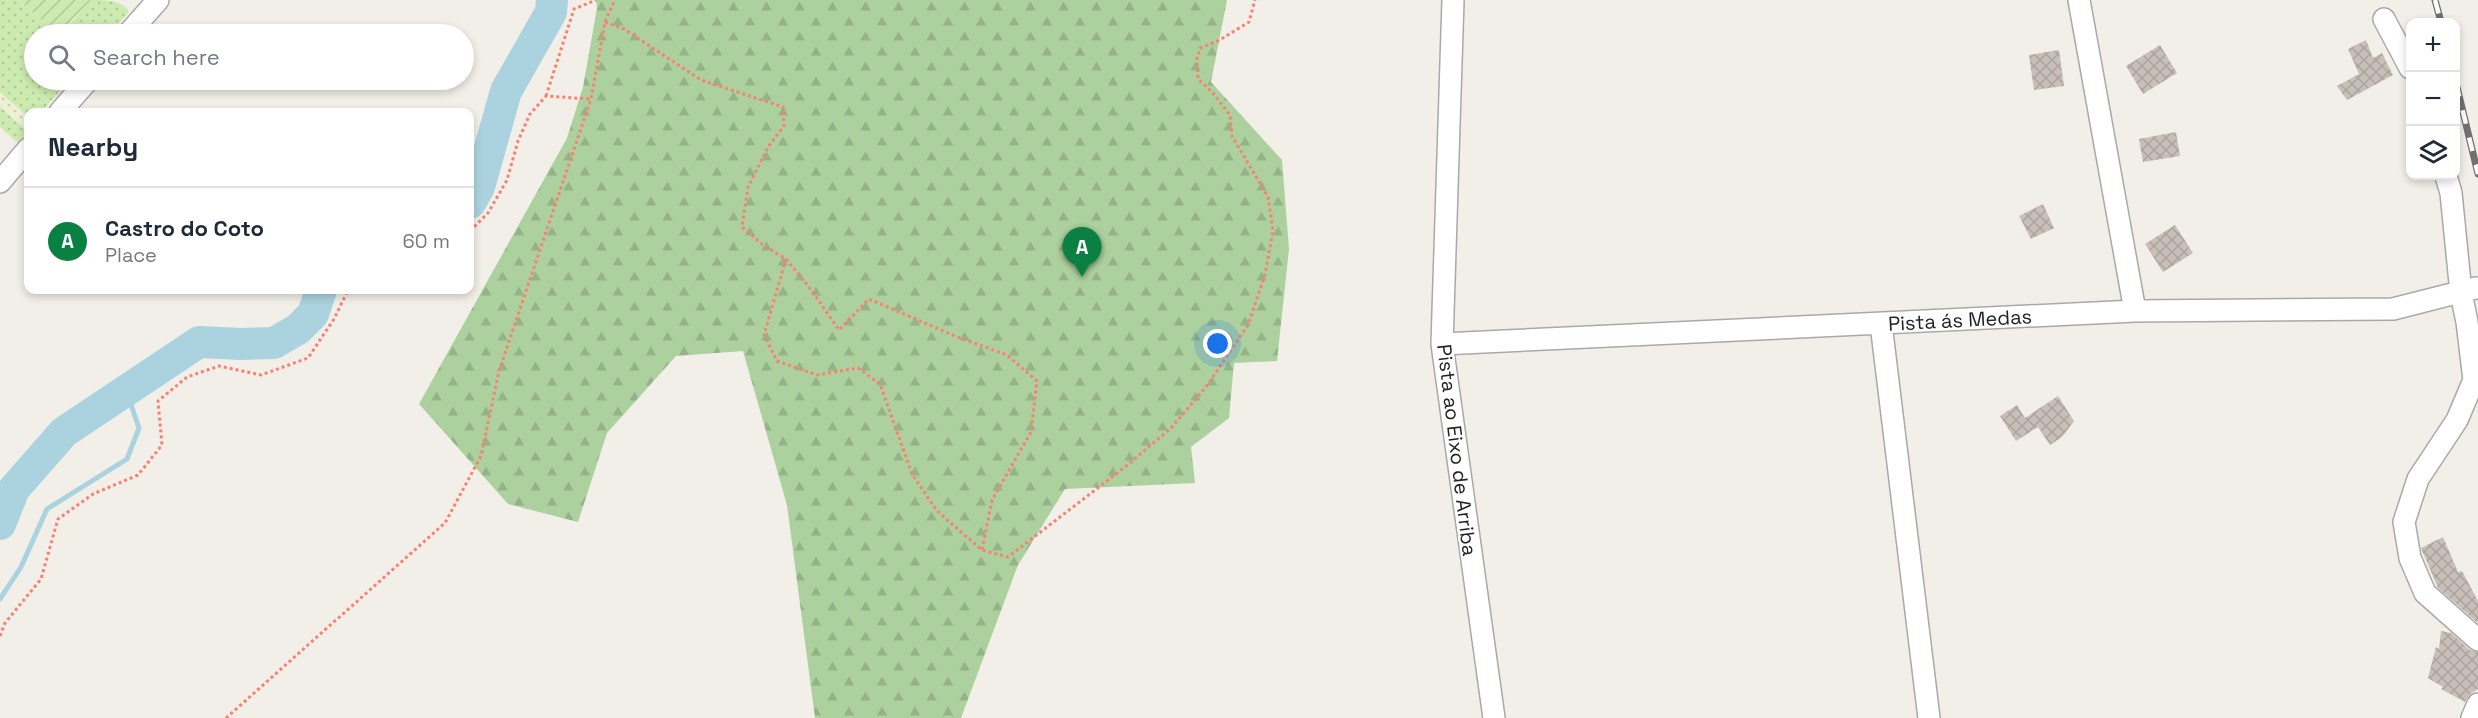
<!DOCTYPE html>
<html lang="en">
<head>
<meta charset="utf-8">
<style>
	body { margin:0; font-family:"Space Grotesk",sans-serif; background:#f6f6f7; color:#1f2937 }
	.controls { position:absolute; right:18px; top:18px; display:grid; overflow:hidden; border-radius:12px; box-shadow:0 3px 9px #0003 }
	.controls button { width:54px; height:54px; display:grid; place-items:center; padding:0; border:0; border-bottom:2px solid #e0e1e3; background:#fff; color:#1f2937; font:30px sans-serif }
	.you { position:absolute; left:1218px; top:344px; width:21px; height:21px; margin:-15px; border:4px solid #fff; border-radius:50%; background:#1a73e8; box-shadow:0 0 0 9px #1a73e833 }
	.badge { display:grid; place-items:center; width:39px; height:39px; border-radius:50%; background:#0b8043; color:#fff; font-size:20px; font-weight:700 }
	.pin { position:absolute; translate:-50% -50px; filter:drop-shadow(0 2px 3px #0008) }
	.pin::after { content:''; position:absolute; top:32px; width:21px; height:18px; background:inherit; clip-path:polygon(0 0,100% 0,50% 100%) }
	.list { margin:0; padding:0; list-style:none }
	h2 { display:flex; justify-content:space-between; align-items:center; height:78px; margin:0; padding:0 24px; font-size:26px }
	h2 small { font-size:20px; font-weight:400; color:#747a83 }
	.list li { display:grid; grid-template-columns:39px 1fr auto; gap:18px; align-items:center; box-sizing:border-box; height:108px; padding:0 24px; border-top:2px solid #e0e1e3 }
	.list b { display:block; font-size:22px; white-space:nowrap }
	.list p { margin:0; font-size:20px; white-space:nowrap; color:#747a83 }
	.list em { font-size:20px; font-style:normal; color:#747a83 }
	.icon { flex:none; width:33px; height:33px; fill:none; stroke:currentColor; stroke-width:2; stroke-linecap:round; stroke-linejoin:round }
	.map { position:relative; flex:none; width:2478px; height:718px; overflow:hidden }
	.search { position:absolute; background:#fff; box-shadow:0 3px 9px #0003; left:24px; top:24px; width:450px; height:66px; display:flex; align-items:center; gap:15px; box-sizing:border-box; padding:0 21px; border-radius:33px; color:#747a83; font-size:22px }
	.panel { position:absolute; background:#fff; box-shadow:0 3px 9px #0003; left:24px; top:108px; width:450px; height:186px; border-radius:12px }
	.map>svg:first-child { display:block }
	.farmland { fill:url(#farmland-dots) }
	.grass { fill:url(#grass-dots) }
	.forest { fill:url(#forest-firs) }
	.garden { fill:url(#garden-furrows) }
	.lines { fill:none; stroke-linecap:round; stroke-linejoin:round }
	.stream { stroke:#aad3df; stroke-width:5 }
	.river { stroke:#aad3df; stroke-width:32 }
	.building { fill:url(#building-cross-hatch) }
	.minor-casing { stroke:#a9a9a9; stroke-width:24 }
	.path { stroke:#fa8072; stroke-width:3; stroke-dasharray:3 3; stroke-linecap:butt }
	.minor { stroke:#fff; stroke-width:21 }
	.rail-casing { stroke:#707070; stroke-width:7 }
	.rail { stroke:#fff; stroke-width:4.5; stroke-dasharray:14; stroke-linecap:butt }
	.labels { text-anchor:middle; stroke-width:4.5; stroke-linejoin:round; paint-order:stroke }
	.street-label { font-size:20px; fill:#222; stroke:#fff }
</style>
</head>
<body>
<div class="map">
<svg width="2478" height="718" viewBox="0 0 2478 718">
	<defs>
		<pattern id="farmland-dots" width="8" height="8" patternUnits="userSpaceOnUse" patternTransform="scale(1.5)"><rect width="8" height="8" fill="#eef0d5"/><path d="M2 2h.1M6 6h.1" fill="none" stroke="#ccceb7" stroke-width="1.8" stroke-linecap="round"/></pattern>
		<pattern id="grass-dots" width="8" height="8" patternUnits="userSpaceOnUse" patternTransform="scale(1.5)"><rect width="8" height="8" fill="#cdebb0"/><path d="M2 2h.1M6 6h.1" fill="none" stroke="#b0c997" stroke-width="1.8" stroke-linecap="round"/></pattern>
		<pattern id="forest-firs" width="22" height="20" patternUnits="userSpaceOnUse" patternTransform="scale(1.5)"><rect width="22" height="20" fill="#add19e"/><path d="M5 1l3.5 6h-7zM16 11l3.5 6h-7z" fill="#95b388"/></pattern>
		<pattern id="garden-furrows" width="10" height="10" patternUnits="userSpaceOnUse" patternTransform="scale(1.5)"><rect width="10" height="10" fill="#cdebb0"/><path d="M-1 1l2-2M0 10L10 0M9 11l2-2" fill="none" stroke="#b0c997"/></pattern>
		<pattern id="building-cross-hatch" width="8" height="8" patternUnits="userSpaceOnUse" patternTransform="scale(1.5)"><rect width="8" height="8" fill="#c7bfb8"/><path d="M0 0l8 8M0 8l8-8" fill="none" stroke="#aba49e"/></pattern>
	</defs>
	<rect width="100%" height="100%" fill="#f2efe9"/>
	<path class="farmland" d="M0,92L28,117V132L0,107Z"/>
	<path class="grass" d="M0,0H18L59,34H34V80H70L41,112H28V117L0,92Z
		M91,0C105,0 124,0 129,12L109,34H61Z
		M0,107L28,132V143L23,148L0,127Z"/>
	<path class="forest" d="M596,0H1227L1211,82L1282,160L1289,249L1277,361L1234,363L1229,418L1191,447L1195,483L1065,489L1018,565L961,718H815L787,505L743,351L676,356L607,433L578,522L508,504L419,404L567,138L583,87L597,8Z"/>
	<path class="garden" d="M18,0H91L59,34Z"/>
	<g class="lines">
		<path class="stream" d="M0,599L21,567L47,509L127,459L139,428L126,390"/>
		<path class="river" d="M470,203L479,187L506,91L551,12L552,0
			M0,524L14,489L64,432L199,342L241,344L274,343L298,329L313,314L321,290"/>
	</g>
	<path class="building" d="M2366,40L2373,58L2382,53L2393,75L2347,100L2337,86L2359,74L2348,49Z
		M2160,45L2177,73L2143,94L2126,66Z
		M2059,50L2064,86L2034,90L2029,55Z
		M2176,132L2180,156L2143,162L2139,139Z
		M2043,204L2054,228L2031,239L2019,216Z
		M2175,225L2193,253L2163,272L2145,244Z
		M2058,396L2074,421L2062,437L2050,445L2038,427L2016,441L2000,416L2017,405L2025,418Z
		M2443,537L2458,572L2462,571L2478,601V623L2438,588L2421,548Z
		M2441,631L2451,633L2470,650L2478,652V689L2470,694L2465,702L2441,689L2443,687L2428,678L2436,647L2439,649Z"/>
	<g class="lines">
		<defs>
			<path id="minor" d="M1453,0L1442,344L1494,718
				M2079,0L2135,311
				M2384,19L2410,68
				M128,34L158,0
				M60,112L88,80
				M2446,176L2451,193L2461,293L2467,322L2474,380L2457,420L2418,479L2404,522L2410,558L2425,593L2478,640
				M0,182L28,149
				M1881,324L1929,718
				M1442,344L2135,311L2393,309L2476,288
				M2472,718L2478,704"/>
		</defs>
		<use href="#minor" class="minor-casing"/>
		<path class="path" d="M605,22L624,29L701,80L783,107L784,126L768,147L748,187L742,227L763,245L786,259L764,335L777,361L817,375L858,368L880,384L912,474L937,511L982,550L1008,557L1125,467L1171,428L1206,387L1248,325L1265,275L1273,231L1268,197L1232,136L1230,115L1213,93L1198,79L1197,59L1200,48L1218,41L1249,22L1255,0
			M546,96L574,9L596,0
			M470,231L488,213L507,180L518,141L530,114L546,96L590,99
			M786,259L812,291L839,330L869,299L955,336L1007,355L1037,381L1031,432L992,500L982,550
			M0,636L5,623L41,579L58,519L93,494L138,475L162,445L158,401L187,377L219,366L261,375L308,358L334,319L348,290
			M226,718L445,523L481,456L499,371L591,99L605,22L615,0"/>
		<use href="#minor" class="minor"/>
		<defs>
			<path id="rail" d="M2435,0L2441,22
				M2456,83L2478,174"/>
		</defs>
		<use href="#rail" class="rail-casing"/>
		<use href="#rail" class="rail"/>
	</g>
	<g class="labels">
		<g class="street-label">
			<text transform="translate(1960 320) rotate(-3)" y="7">Pista ás Medas</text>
			<text transform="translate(1457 450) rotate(83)" y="7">Pista ao Eixo de Arriba</text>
		</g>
	</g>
</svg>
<div class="controls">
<button>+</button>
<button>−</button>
<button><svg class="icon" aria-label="layers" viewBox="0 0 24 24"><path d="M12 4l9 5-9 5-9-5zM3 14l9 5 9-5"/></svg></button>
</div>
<div class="you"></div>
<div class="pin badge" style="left:1082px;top:277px">A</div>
<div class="search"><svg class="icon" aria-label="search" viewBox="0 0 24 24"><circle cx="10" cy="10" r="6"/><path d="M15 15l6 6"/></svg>Search here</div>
<section class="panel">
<h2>Nearby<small></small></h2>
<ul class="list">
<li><span class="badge">A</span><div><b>Castro do Coto</b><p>Place</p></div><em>60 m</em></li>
</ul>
</section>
</div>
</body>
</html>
